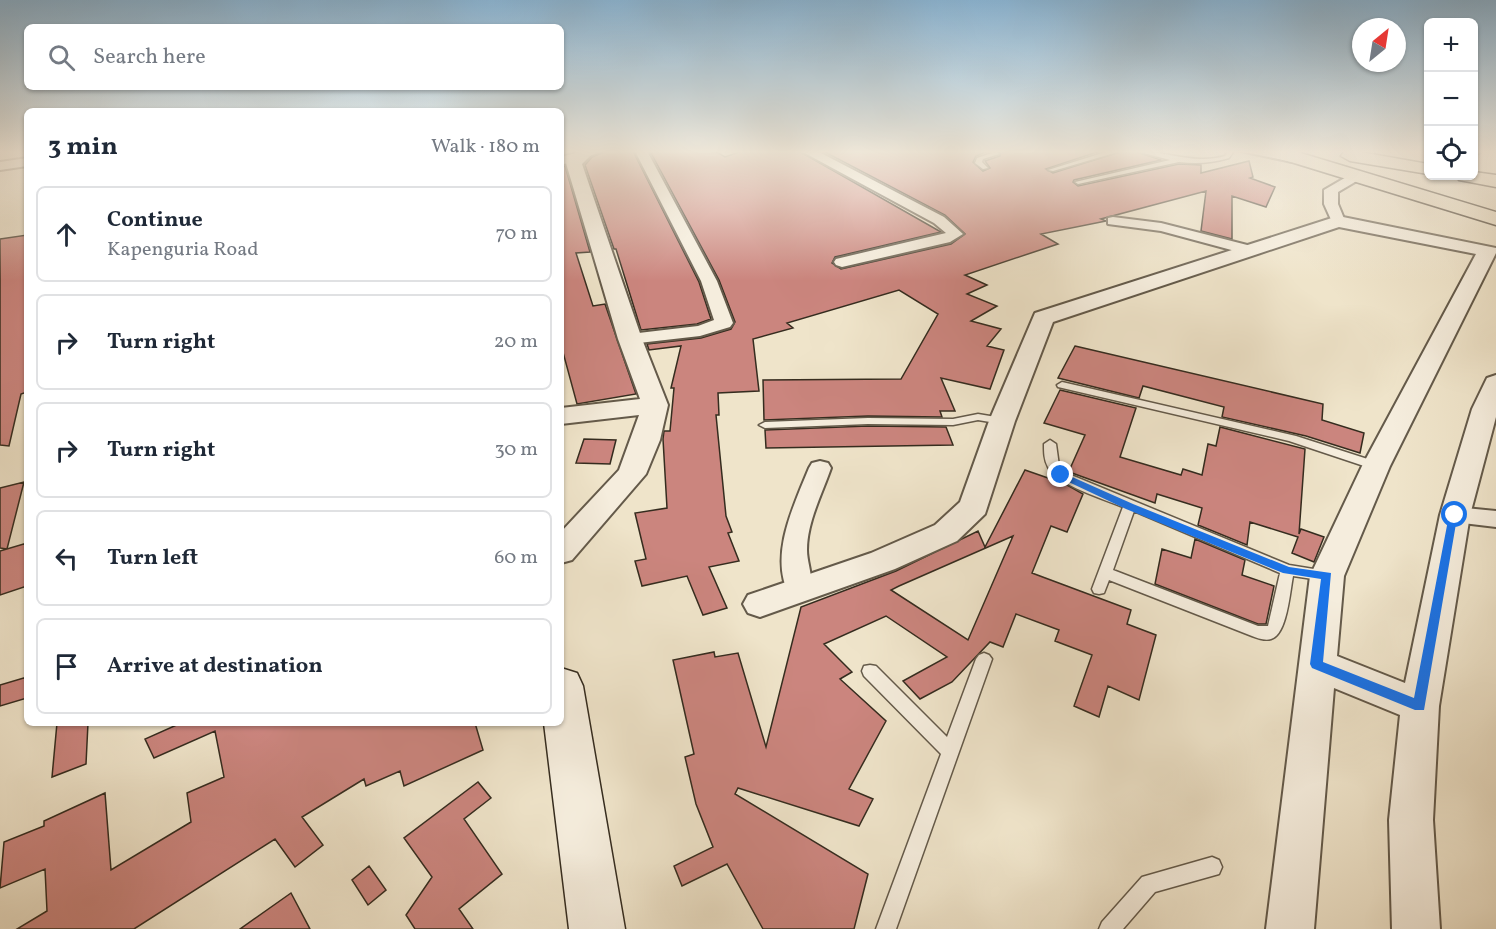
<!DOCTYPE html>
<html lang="en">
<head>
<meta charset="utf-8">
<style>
	body { margin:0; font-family:Vollkorn,serif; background:#f6f6f7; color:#1f2937 }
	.controls { position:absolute; right:18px; top:18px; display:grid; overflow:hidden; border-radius:9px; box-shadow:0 2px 4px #0004 }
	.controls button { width:54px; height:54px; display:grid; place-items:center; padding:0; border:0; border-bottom:2px solid #e0e1e3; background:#fff; color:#1f2937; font:30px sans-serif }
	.compass { position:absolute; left:1352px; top:18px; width:54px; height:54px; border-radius:50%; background:#fff; box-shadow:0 2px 4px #0004; rotate:30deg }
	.stop { position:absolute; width:18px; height:18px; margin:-14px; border:4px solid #1a73e8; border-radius:50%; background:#fff }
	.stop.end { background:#1a73e8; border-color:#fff; box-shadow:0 2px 6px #0008 }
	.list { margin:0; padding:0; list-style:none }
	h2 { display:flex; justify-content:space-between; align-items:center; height:78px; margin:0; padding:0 24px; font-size:26px }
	h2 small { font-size:20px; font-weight:400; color:#747a83 }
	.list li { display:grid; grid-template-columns:39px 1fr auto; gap:18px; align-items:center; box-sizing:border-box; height:96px; margin:0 12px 12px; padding:0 12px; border:2px solid #e0e1e3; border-radius:9px }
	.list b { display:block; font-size:22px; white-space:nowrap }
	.list p { margin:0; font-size:20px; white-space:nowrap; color:#747a83 }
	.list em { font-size:20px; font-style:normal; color:#747a83 }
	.icon { flex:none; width:33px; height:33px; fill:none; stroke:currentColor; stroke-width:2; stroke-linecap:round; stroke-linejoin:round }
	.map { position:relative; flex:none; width:1496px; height:929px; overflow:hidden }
	.search { position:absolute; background:#fff; box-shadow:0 2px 4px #0004; left:24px; top:24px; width:540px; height:66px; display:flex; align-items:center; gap:15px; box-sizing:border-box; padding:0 21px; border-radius:9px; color:#747a83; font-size:22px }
	.panel { position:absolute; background:#fff; box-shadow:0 2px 4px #0004; left:24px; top:108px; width:540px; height:618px; border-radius:9px }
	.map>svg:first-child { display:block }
	.building { fill:#cb857e; stroke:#352c1f; stroke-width:1.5; fill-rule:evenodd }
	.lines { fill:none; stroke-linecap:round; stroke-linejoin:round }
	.service-casing { stroke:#645a4a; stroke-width:3 }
	.minor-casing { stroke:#645a4a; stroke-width:4 }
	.tertiary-casing { stroke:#645a4a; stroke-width:4 }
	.secondary-casing { stroke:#352c1f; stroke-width:3 }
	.trunk-casing { stroke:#352c1f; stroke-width:3 }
	.service { fill:#f5eddd; fill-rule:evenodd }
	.minor { fill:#f5eddd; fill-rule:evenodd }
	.tertiary { fill:#f5eddd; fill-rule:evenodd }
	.secondary { fill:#f5eddd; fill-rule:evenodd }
	.trunk { fill:#efe4ca; fill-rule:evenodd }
	.route { fill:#1a73e8 }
</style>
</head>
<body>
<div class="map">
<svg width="1496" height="929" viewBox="0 0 1496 929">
	<rect width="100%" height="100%" fill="#efe4ca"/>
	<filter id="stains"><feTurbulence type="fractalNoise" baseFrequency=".00333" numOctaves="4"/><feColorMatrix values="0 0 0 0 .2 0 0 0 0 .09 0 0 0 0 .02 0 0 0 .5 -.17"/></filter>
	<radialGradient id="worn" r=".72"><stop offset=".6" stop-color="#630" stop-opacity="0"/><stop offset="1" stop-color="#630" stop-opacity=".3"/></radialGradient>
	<path class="building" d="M606,151H633L699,282L711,319L697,324L641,330L616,249H614L585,165L592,157Z
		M650,151H715L725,157L742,151H799L941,232L835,257L832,263L841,269L951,244L965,234L945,215L823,151H988L976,156L973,162L983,171L990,168L985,161L1000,156V151H1100L1046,169L1053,173L1123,151H1134L1161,160L1074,180L1073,182L1078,186L1179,164L1201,165V173L1249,161L1253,177L1250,178L1275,187L1266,207L1232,196V239L1201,231L1206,191L1101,219L1106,221L1041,234L1058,244L965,275L987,285L967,294L997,306L971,321L1001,329L987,346L1004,350L990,389L941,378L955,411H940L942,417L868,416L764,420L763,380L901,379L938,314L899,290L787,323L793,328L753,339L759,391L718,393L719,415H716L726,516L732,532L728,533L739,561L709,567L727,608L703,615L687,576L642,586L635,561L646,559L635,513L667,508L663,439L664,431H670L674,388H671L681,346L649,350L647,344L701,338L731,329L735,322L719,280Z
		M565,166L590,252L576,253L593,306L605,304L636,394L577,404L561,345V167Z
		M27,235V392L21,394L9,446L0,445V239Z
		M1075,346L1323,404L1322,420L1364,433L1360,453L1306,436L1222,417L1224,407L1143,386L1139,398L1058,378Z
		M1060,390L1136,408L1120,457L1181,475L1183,469L1202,475L1208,444L1216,446L1220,427L1305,449L1299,534L1301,529L1324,537L1314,562L1292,553L1298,537L1250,522L1247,545L1198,525L1202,508L1157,494L1155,503L1072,473L1069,471L1085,435L1044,423Z
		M868,426L946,427L953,445L766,448L765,430Z
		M584,439L616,440L610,464L576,463Z
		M1025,470L1048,478L1049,475L1053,477L1083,494L1067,532L1051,526L1032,573L1131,610L1127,624L1156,635L1139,700L1108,686L1099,717L1074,706L1092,655L1055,641L1059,630L1016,614L1003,647L990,642L952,682L920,699L903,681L947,657L886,616L824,644L852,672L840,679L886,721L849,789L873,799L859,826L738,788L735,794L868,874L854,929H763L727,864L682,886L674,866L713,847L696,804L685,757L694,754L673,660L714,652L715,657L738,653L766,747L801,607L896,571L978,531L985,547ZM1013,536L968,640L891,590L899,586Z
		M24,482L7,549L0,548V488Z
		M1195,539L1245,560L1242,575L1274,586L1266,624H1258L1155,584L1162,549L1191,558Z
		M27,543V586L0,595V551Z
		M27,677V698L0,706V685Z
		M57,723H88L86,764L52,777Z
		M181,723H475L483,750L404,786L400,771L366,786L364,779L302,817L323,845L295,867L275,839L134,929H17L47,911L45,869L0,888L4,842L44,826V821L105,793L111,870L191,822L187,793L224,777L215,731L154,758L145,739Z
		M478,782L491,798L464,819L502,874L459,909L473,929H415L406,915L432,877L404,838Z
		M369,866L386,890L368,905L352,880Z
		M291,893L310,929H240Z"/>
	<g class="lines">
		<defs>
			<path id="service" d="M990,151H997L999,154L983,159L982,162L988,168L983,169L975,163L977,158L992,153Z
				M1109,151H1121L1053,171L1048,170Z
				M1136,151C1167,151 1194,165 1225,156L1228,151H1234L1229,158C1212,163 1197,164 1179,162L1078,184L1075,182L1170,160Z
				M1062,382L1296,436L1380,463L1382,466L1376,470L1289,441L1058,387L1057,385Z
				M978,414L1002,418L1008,421L1002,424L978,420L953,425L868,424L765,428L759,425L765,422L868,418L953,419Z
				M1050,440L1056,444L1059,466L1071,475L1289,565L1326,571L1331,572L1333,576L1331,580L1326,581L1293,576C1290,591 1287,635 1271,639C1265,641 1257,638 1252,636L1109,580L1104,593L1099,594L1094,593L1092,589L1123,507C1104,499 1057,485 1048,467C1044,460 1044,452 1044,444ZM1134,511L1280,573L1268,626H1258L1113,570Z
				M984,653L989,655L992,659L896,929H876L941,754L864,676L862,671L864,666L870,665L876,666L947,737L976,659L979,655Z
				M1212,857L1219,860L1222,867L1219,874L1155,892L1123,929H1099L1102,922L1142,877Z"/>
			<path id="minor" d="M583,151H604L561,165V157Z
				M635,151H647L717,281L733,323L730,327L700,336L630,344L621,339L630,334L698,326L714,320L701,281Z
				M801,151H817L944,217L963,234L950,242L842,267L836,265L834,262L836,259L946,233L934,223Z
				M1240,151H1273L1298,158L1292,162Z
				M1474,151H1480V152L1474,156Z
				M27,158V166L0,170V162Z
				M1355,172L1360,173V179L1338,192V204L1345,221L1343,224H1333L1324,204V190Z
				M1113,217L1161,223L1255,247L1258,250L1250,255L1161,231L1108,224V218Z
				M820,461L828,463L831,468C822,494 807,522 807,550C807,565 816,582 808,596L799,599L790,596C768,557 794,505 809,468L812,463Z
				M1455,507L1496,511V527L1446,521L1443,515L1446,509Z"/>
			<path id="tertiary" d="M578,152H588L591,155L582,164L642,339L668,405L660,440L646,474L572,560L561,563V532L619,470L639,415L561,424V408L640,399L618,339L566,163Z
				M1338,216L1496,248V253L1390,466L1344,576L1337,656L1405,683L1440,515L1472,409L1487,378L1496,375V417L1470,515L1439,706L1433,820L1440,929H1392L1389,820L1400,715L1334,688L1314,929H1266L1310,576L1362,466L1476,254L1339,227L1053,322L1015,421L985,514L957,541L895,569L760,617L748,613L743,604L748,595L871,553L935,525L960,502L989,421L1035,313Z"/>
			<path id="secondary" d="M561,668L577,673L583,686L625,929H569L544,723H561Z"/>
			<path id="trunk" d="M1266,151H1294L1496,212V225L1268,155Z
				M1355,151L1428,164V174L1350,161L1341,156L1344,152Z
				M1474,172L1496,175V187L1459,180L1457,176H1474Z"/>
		</defs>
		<use href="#service" class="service-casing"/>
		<use href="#minor" class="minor-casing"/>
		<use href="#tertiary" class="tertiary-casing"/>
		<use href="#secondary" class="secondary-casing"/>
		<use href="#trunk" class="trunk-casing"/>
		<use href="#service" class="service"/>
		<use href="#minor" class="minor"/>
		<use href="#tertiary" class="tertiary"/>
		<use href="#secondary" class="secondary"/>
		<use href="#trunk" class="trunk"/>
	</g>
	<linearGradient id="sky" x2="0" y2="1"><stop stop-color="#8ab7d8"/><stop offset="0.54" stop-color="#f8f3e7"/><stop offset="1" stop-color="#f8f3e7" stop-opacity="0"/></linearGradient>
	<rect width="1496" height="281" fill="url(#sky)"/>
	<path class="route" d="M1061,472L1133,504L1289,567L1331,573L1323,662L1414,698L1449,515L1458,512L1424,710H1415L1312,668L1310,664L1321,579L1283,573L1126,509L1058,477V473Z"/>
	<rect width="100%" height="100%" filter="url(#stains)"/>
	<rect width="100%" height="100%" fill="url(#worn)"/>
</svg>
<div class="controls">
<button>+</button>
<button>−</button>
<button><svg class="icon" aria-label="locate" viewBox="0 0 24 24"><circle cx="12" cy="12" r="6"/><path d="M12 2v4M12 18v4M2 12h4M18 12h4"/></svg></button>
</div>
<svg class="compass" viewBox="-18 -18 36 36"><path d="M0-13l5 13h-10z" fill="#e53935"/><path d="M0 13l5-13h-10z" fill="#747a83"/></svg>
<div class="stop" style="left:1455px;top:515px"></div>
<div class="stop end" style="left:1061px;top:475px"></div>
<div class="search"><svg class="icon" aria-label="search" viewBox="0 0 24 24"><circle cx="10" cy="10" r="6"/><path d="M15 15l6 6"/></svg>Search here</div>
<section class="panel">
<h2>3 min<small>Walk · 180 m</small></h2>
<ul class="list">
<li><svg class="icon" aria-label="ahead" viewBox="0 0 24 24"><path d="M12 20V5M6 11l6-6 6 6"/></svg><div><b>Continue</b><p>Kapenguria Road</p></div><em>70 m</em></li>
<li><svg class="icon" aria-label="right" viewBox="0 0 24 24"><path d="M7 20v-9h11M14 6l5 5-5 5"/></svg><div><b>Turn right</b></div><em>20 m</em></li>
<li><svg class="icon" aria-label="right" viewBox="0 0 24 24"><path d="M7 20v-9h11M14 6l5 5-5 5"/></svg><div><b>Turn right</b></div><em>30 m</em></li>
<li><svg class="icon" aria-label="left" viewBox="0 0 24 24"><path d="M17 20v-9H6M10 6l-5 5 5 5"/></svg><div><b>Turn left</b></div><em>60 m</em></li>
<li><svg class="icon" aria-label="arrive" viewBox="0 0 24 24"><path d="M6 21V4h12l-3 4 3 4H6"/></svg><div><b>Arrive at destination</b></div></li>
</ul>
</section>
</div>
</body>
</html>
